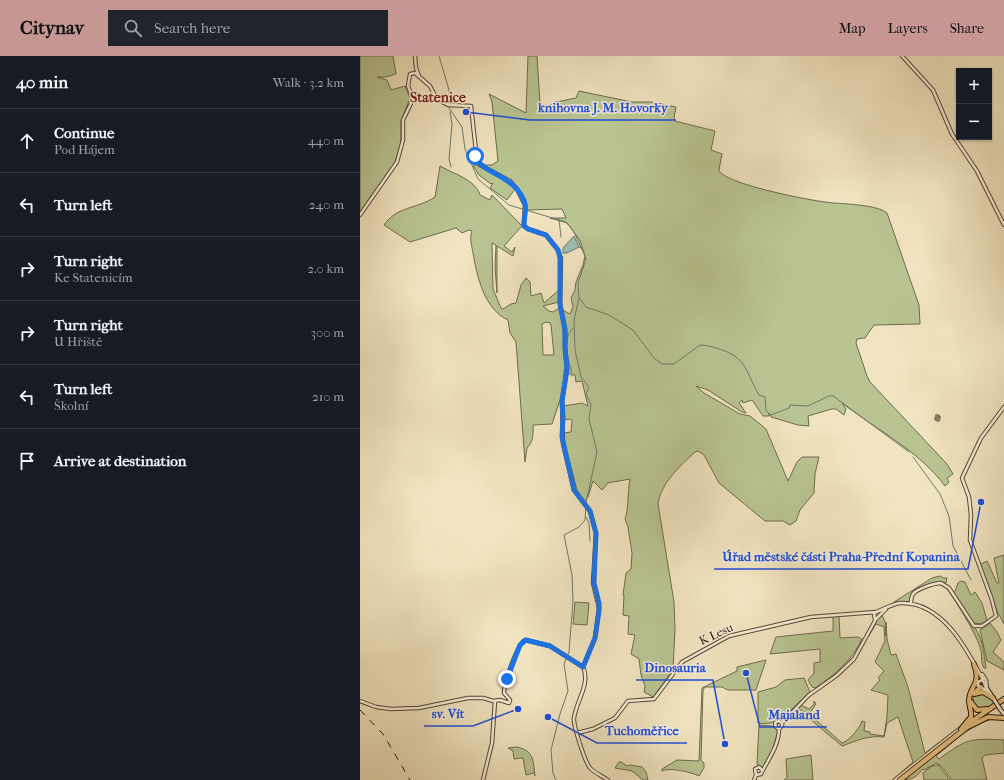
<!DOCTYPE html>
<html lang="en">
<head>
<meta charset="utf-8">
<style>
	body { margin:0; font-family:"IM FELL French Canon",serif; background:#20242c; color:#f1f3f6 }
	.controls { position:absolute; right:12px; top:12px; display:grid; overflow:hidden; border-radius:0px; box-shadow:0 1px 3px #0004 }
	.controls button { width:36px; height:36px; display:grid; place-items:center; padding:0; border:0; border-bottom:1px solid #363941; background:#171b24; color:#f1f3f6; font:20px sans-serif }
	.stop { position:absolute; width:12px; height:12px; margin:-9px; border:3px solid #1a73e8; border-radius:50%; background:#fff }
	.stop.end { background:#1a73e8; border-color:#fff; box-shadow:0 1px 4px #0008 }
	.list { margin:0; padding:0; list-style:none }
	h2 { display:flex; justify-content:space-between; align-items:center; height:52px; margin:0; padding:0 16px; font-size:17px }
	h2 small { font-size:13px; font-weight:400; color:#9ea1a6 }
	.list li { display:grid; grid-template-columns:26px 1fr auto; gap:12px; align-items:center; box-sizing:border-box; height:64px; padding:0 16px; border-top:1px solid #363941 }
	.list b { display:block; font-size:15px; white-space:nowrap }
	.list p { margin:0; font-size:13px; white-space:nowrap; color:#9ea1a6 }
	.list em { font-size:13px; font-style:normal; color:#9ea1a6 }
	.icon { flex:none; width:22px; height:22px; fill:none; stroke:currentColor; stroke-width:2; stroke-linecap:round; stroke-linejoin:round }
	.map { position:relative; flex:none; width:644px; height:724px; overflow:hidden }
	header { display:flex; align-items:center; gap:24px; box-sizing:border-box; height:56px; padding:0 20px; background:#c59692; color:#111 }
	header strong { font-size:19px }
	nav { display:flex; gap:22px; margin-inline-start:auto; font-size:14px }
	.search { width:280px; height:36px; background:#20242c; display:flex; align-items:center; gap:10px; box-sizing:border-box; padding:0 14px; border-radius:0px; color:#9ea1a6; font-size:15px }
	main { display:flex }
	aside { flex:1; background:#171b24 }
	.map>svg:first-child { display:block }
	.green { fill:#b9c492; stroke:#6e6b4e; fill-rule:evenodd }
	.water { fill:#9bbfb1; stroke:#6b7a6e }
	.lines { fill:none; stroke-linecap:round; stroke-linejoin:round }
	.stream { stroke:#6b7a6e; stroke-width:1 }
	.taxiway { stroke:#8a7b64; stroke-width:4 }
	.tertiary-casing { stroke:#564637; stroke-width:4.5 }
	.secondary-casing { stroke:#231209; stroke-width:5 }
	.trunk-casing { stroke:#231209; stroke-width:6 }
	.motorway-casing { stroke:#231209; stroke-width:6 }
	.tertiary { stroke:#f6edd6; stroke-width:2.5 }
	.secondary { stroke:#f6edd6; stroke-width:3 }
	.trunk { stroke:#e8c280; stroke-width:4 }
	.motorway { stroke:#e8c280; stroke-width:4.5 }
	.rail { stroke:#231209; stroke-width:1; stroke-dasharray:7 7; stroke-linecap:butt }
	.secondary-bridge-casing { stroke:#231209; stroke-width:5; stroke-linecap:butt }
	.secondary-bridge { stroke:#f6edd6; stroke-width:3 }
	.route { stroke:#1a73e8; stroke-width:5 }
	.labels { text-anchor:middle; stroke-width:3; stroke-linejoin:round; paint-order:stroke }
	.street-label { font-size:12px; fill:#231209; stroke:#f6edd6 }
	.quarter-label { font-size:14px; font-weight:bold; fill:#7a1f14; stroke:#f6edd6 }
	.leader { fill:none; stroke:#1d4ed8; stroke-width:1.5 }
	.callout-dot { fill:#1d4ed8; stroke:#f6edd6; stroke-width:1.5 }
	.callout-label { font-size:13px; text-anchor:middle; font-weight:bold; fill:#1d4ed8; stroke:#f6edd6; stroke-width:3; stroke-linejoin:round; paint-order:stroke }
</style>
</head>
<body>
<header>
<strong>Citynav</strong>
<div class="search"><svg class="icon" aria-label="search" viewBox="0 0 24 24"><circle cx="10" cy="10" r="6"/><path d="M15 15l6 6"/></svg>Search here</div>
<nav><a>Map</a><a>Layers</a><a>Share</a></nav>
</header>
<main>
<aside>
<h2>40 min<small>Walk · 3.2 km</small></h2>
<ul class="list">
<li><svg class="icon" aria-label="ahead" viewBox="0 0 24 24"><path d="M12 20V5M6 11l6-6 6 6"/></svg><div><b>Continue</b><p>Pod Hájem</p></div><em>440 m</em></li>
<li><svg class="icon" aria-label="left" viewBox="0 0 24 24"><path d="M17 20v-9H6M10 6l-5 5 5 5"/></svg><div><b>Turn left</b></div><em>240 m</em></li>
<li><svg class="icon" aria-label="right" viewBox="0 0 24 24"><path d="M7 20v-9h11M14 6l5 5-5 5"/></svg><div><b>Turn right</b><p>Ke Statenicím</p></div><em>2.0 km</em></li>
<li><svg class="icon" aria-label="right" viewBox="0 0 24 24"><path d="M7 20v-9h11M14 6l5 5-5 5"/></svg><div><b>Turn right</b><p>U Hřiště</p></div><em>300 m</em></li>
<li><svg class="icon" aria-label="left" viewBox="0 0 24 24"><path d="M17 20v-9H6M10 6l-5 5 5 5"/></svg><div><b>Turn left</b><p>Školní</p></div><em>210 m</em></li>
<li><svg class="icon" aria-label="arrive" viewBox="0 0 24 24"><path d="M6 21V4h12l-3 4 3 4H6"/></svg><div><b>Arrive at destination</b></div></li>
</ul>
</aside>
<div class="map">
<svg width="644" height="724" viewBox="0 0 644 724">
	<rect width="100%" height="100%" fill="#f1e4c0"/>
	<filter id="stains"><feTurbulence type="fractalNoise" baseFrequency=".005" numOctaves="4"/><feColorMatrix values="0 0 0 0 .2 0 0 0 0 .09 0 0 0 0 .02 0 0 0 .5 -.17"/></filter>
	<radialGradient id="worn" r=".72"><stop offset=".6" stop-color="#630" stop-opacity="0"/><stop offset="1" stop-color="#630" stop-opacity=".3"/></radialGradient>
	<path class="green" d="M0,0H33L36,18L26,21H17L27,24L31,34L45,30L50,42L41,65V90L34,109L0,156Z
		M168,0H177L180,48L188,50L196,46L216,42L219,35L272,46H291L316,51L314,62L315,65L355,75L351,94L362,98L359,114C363,128 456,146 474,147C486,148 518,149 527,157L559,249L560,268L514,269L505,282L497,283L496,287L507,320L510,326L587,408L593,418L587,422L589,426L585,430C559,395 517,374 482,347L486,353L484,359L476,353H472L448,360L449,370L438,369L411,361L409,357V360H403L392,344L383,347L382,344L379,347L386,357L382,356L348,334L336,330L344,337L380,358L390,360L406,373L428,425L437,406L442,401H459L455,418L454,437L440,454L436,465L430,469L423,465H405L359,427L344,399L338,395L335,396C320,410 301,427 298,448L314,546L315,573L313,614L293,641L284,636L285,630L281,619L279,603L271,598L275,579L268,578L269,560L263,559L264,539H263L266,517L271,513L272,497L268,471L265,463C268,458 268,432 270,423L248,427L242,434L233,425L228,441L224,445L217,434L203,380L204,377L211,376L212,365L211,363L204,364V350L222,347L228,350L222,325L216,326L215,319H211L206,313L204,314V332L192,368L173,369C173,378 174,385 167,392L165,406L156,286L150,277L148,264C124,253 117,220 113,197C112,190 109,182 112,175L109,174L102,177L96,172L50,186L24,169C37,150 57,153 75,141L80,110C92,117 116,124 120,139L130,144L132,139L162,170L144,190L152,196L155,191L153,200L137,190V237L135,211L136,189L132,187L133,233L141,252L143,253L151,248L156,247L161,229L166,222L170,226L171,240L181,237L184,247L199,234V246L183,250L189,255L193,256L199,252L210,258L213,251L211,242L215,234L216,226L223,209L225,200L214,176L207,167L190,162H206L202,153L166,154C165,138 152,128 140,119L138,120L155,133L147,144L130,132L133,127L131,128L119,119L113,109H132L138,105L132,46L129,38L166,57ZM186,266L190,267L191,269L194,299H183L182,268Z
		M644,499V568L637,555L619,509L627,505L637,527H639L634,502Z
		M580,520L583,522H587L586,527C576,524 560,530 552,537C550,540 550,543 549,546H534L572,522Z
		M601,525L605,526L611,539L615,536L622,547L627,564L621,568L613,567L594,538L598,527Z
		M586,531L587,532L611,568C623,578 624,598 626,612H624C620,605 623,599 620,591C615,575 596,546 586,531Z
		M215,546L229,547L227,569L213,568Z
		M479,559L480,582L498,581L502,583C492,604 476,618 455,632L452,631L448,624L454,617V607L460,606V593L410,598L416,581L473,575V560Z
		M522,559L525,566L526,580V566L527,583L531,599L536,598L548,631L565,697L603,668L532,724L553,706L538,661L527,667L524,681C508,679 496,685 482,690L444,658L441,654L437,653L441,649L449,653L454,648V645L456,648L449,658L482,687C488,686 501,671 502,665L505,666L504,675L510,676V678L524,680L527,661L528,639L511,634L520,624L518,622L524,615L515,606L525,585L524,571L516,568L508,581L517,563Z
		M630,567L637,576L641,584L633,596L644,606V614L627,605L620,574Z
		M406,604L396,634H368L362,631H345L343,634L341,704L344,707V712L339,720C331,716 309,711 302,715V713L317,704L339,705L342,632L377,615V611Z
		M444,622L450,636L431,654L424,663C416,666 408,669 398,667V636L416,631L425,624Z
		M621,636L632,643L635,648L625,654L615,651L617,649L614,650L613,641Z
		M636,661L644,663V665C624,655 592,688 576,700L579,703C607,683 609,682 644,684V697L625,699L622,702L627,724H592L581,710L576,707L564,714L563,713C557,720 553,724 542,724C562,708 611,662 636,661Z
		M399,669L413,670L418,675L411,698L403,712L397,708Z
		M156,691C174,694 173,704 175,720L174,717L166,719L163,702L154,703L153,695L148,692Z
		M451,699L453,724H424L427,722L426,703Z
		M259,706H261L267,710L270,709L282,711L286,716L288,724H283L272,715L255,712Z
		M578,709L590,724H564L563,717L572,710Z"/>
	<path class="water" d="M214,180L219,191L207,197H203V192Z"/>
	<g class="lines">
		<path class="stream" d="M79,0L89,34V52L102,71L105,93L118,123L149,149L206,166L220,184L226,203L218,227L219,242L214,264L215,294L221,321L229,331L226,338L231,348L229,363L237,396L226,447
			M90,56L92,68L89,103L91,111
			M199,163L201,181
			M219,191L222,192
			M220,243L226,251L249,259L273,274L294,302L302,308H314L340,289C347,289 352,291 359,293C387,301 386,317 399,339L405,341L406,355L411,359L429,352L430,349L448,350L469,340H473L549,396
			M212,317C209,304 201,284 213,272
			M553,401L580,438L589,460L593,490L611,524
			M226,461L229,467L230,485
			M196,724L193,717L191,694L200,658L208,635L204,608L209,596L213,545L212,519L204,479L219,471L225,464L226,450"/>
		<path class="taxiway" d="M577,360L579,361L578,364L576,363Z"/>
		<defs>
			<path id="tertiary" d="M55,0L56,12L59,20
				M542,0L573,34L592,78L617,115L644,169
				M55,17L70,30L77,43L88,49L111,50L117,104L120,109L150,125L157,133L165,149L164,170L168,173L186,179L198,194L201,202L200,248L205,273V292L207,313L202,345L203,388L214,434L230,455L236,477L233,527L239,552L235,582L223,611
				M0,159L37,106L43,84V64L53,43L48,30L50,18L55,17
				M551,548C551,546 551,541 553,538C557,533 574,527 581,527L589,532L614,570H622L636,560L632,544L610,484L611,459L609,441L602,422L621,382L644,351
				M515,564L514,557C522,554 532,548 540,547C582,545 607,593 623,624
				M223,611C231,627 216,646 214,662C213,669 225,706 230,712C235,717 242,720 248,724
				M622,618L626,624L627,632
				M0,645L16,651L31,653L59,652L108,642H123L133,645L140,644L149,647L150,644L144,637C144,628 157,588 165,584L190,590L223,611
				M419,673L416,671L415,667L418,665L422,667
				M217,677L233,673L255,662L268,645L294,643L322,606L369,580L451,561L516,556
				M396,719L401,718C407,705 419,690 419,673L422,670V667L449,639L476,620L494,603L516,563L526,553
				M123,724L132,687L135,645
				M394,724L396,719L395,713L399,711L402,714"/>
			<path id="secondary" d="M622,624L624,626C625,632 632,639 635,645L628,635L618,630V626Z
				M640,653L644,658"/>
			<path id="trunk" d="M615,636L621,631
				M614,638L623,636L633,642
				M611,646L617,654L627,653
				M608,668L644,643
				M606,672L628,661L644,662
				M601,673L611,661C612,655 609,651 609,645C609,630 622,629 614,608"/>
			<path id="motorway" d="M540,724L606,672"/>
		</defs>
		<use href="#tertiary" class="tertiary-casing"/>
		<use href="#secondary" class="secondary-casing"/>
		<use href="#trunk" class="trunk-casing"/>
		<use href="#motorway" class="motorway-casing"/>
		<use href="#tertiary" class="tertiary"/>
		<use href="#secondary" class="secondary"/>
		<use href="#trunk" class="trunk"/>
		<use href="#motorway" class="motorway"/>
		<path class="rail" d="M0,654L23,678L50,724"/>
		<defs>
			<path id="secondary-bridge" d="M635,645L640,653"/>
		</defs>
		<use href="#secondary-bridge" class="secondary-bridge-casing"/>
		<use href="#secondary-bridge" class="secondary-bridge"/>
	</g>
	<g class="lines">
		<path class="route" d="M115,100C121,118 157,119 165,148C167,155 163,163 164,170L168,173L186,179L198,194L200,202V248L205,274V292L207,313L202,345L203,361L202,381L214,434L230,455L236,477L234,527L239,547V555L235,582L223,611L190,590L166,584L160,589L147,623"/>
	</g>
	<g class="labels">
		<g class="street-label">
			<text transform="translate(356 578) rotate(-25)" y="4">K Lesu</text>
		</g>
		<g class="quarter-label">
			<text x="78" y="46">Statenice</text>
		</g>
	</g>
	<path class="leader" d="M106 56L170 64H316M621 446L608 513H354M365 688L353 624H276M158 653L113 670H64M386 617L400 671H467M188 661L237 687H327"/>
	<g class="callout-dot">
		<circle cx="106" cy="56" r="4"/>
		<circle cx="621" cy="446" r="4"/>
		<circle cx="365" cy="688" r="4"/>
		<circle cx="158" cy="653" r="4"/>
		<circle cx="386" cy="617" r="4"/>
		<circle cx="188" cy="661" r="4"/>
	</g>
	<g class="callout-label">
		<text x="243" y="56">knihovna J. M. Hovorky</text>
		<text x="481" y="505">Úřad městské části Praha-Přední Kopanina</text>
		<text x="315" y="616">Dinosauria</text>
		<text x="88" y="662">sv. Vít</text>
		<text x="434" y="663">Majaland</text>
		<text x="282" y="679">Tuchoměřice</text>
	</g>
	<rect width="100%" height="100%" filter="url(#stains)"/>
	<rect width="100%" height="100%" fill="url(#worn)"/>
</svg>
<div class="controls">
<button>+</button>
<button>−</button>
</div>
<div class="stop" style="left:115px;top:100px"></div>
<div class="stop end" style="left:147px;top:623px"></div>
</div>
</main>
</body>
</html>
